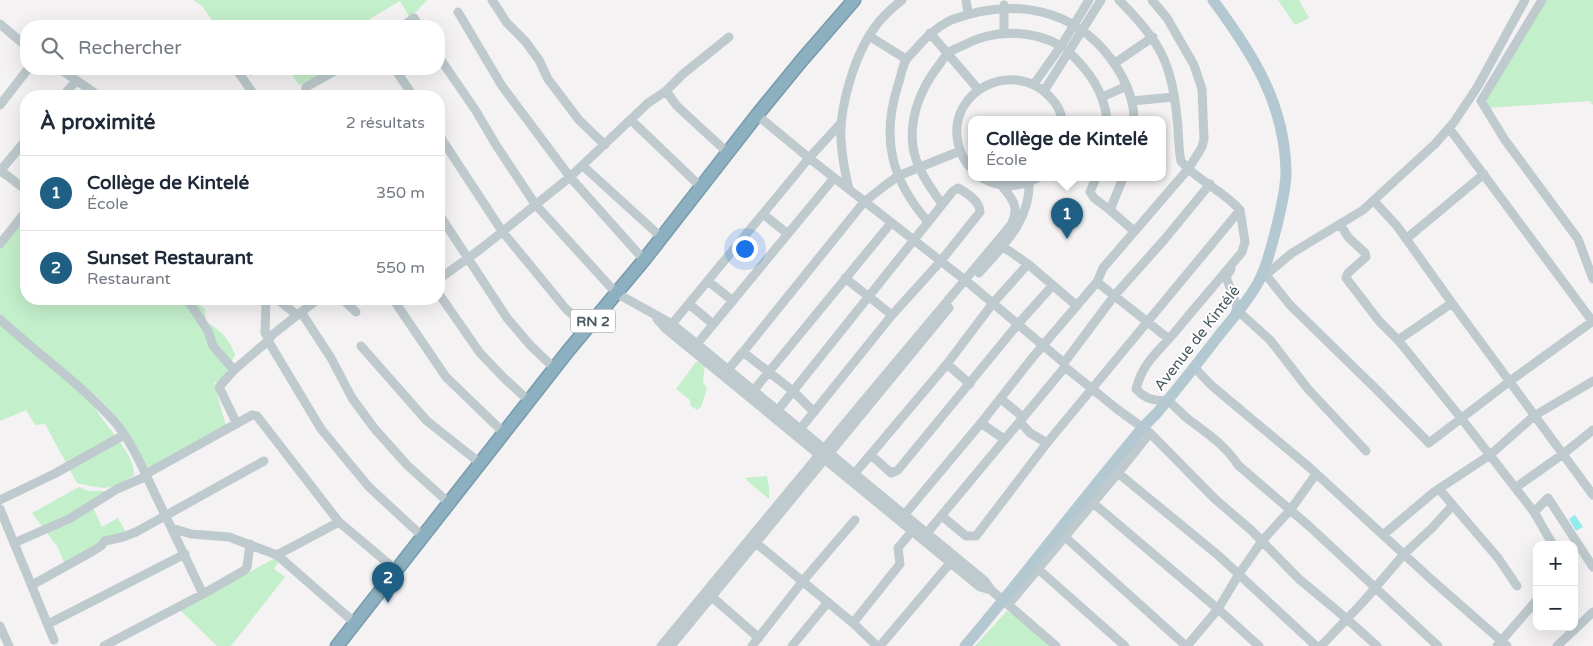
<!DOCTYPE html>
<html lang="fr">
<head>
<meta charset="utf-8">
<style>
	body { margin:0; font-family:"Varela Round",sans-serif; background:#f2f2f3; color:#1f2937 }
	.controls { position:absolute; right:15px; bottom:15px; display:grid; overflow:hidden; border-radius:10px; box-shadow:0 5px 20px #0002 }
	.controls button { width:45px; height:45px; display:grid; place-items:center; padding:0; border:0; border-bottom:1px solid #e0e1e3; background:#fff; color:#1f2937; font:25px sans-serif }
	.you { position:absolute; left:744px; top:248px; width:18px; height:18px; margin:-12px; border:4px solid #fff; border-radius:50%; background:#1a73e8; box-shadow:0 0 0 8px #1a73e833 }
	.badge { display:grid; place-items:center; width:32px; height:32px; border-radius:50%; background:#1f5f84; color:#fff; font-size:16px; font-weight:700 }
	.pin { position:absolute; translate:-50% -41px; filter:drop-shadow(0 1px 2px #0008) }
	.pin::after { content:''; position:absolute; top:26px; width:18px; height:15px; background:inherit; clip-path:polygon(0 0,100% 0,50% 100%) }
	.popup { position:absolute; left:968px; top:116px; width:198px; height:65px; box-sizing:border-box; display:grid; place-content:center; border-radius:10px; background:#fff; filter:drop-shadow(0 1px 4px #0005); font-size:16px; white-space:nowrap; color:#747a83 }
	.popup b { font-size:19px; color:#1f2937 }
	.popup::after { content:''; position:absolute; left:50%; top:100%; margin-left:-10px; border:10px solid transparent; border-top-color:#fff }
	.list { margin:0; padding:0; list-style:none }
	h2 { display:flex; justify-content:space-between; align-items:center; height:65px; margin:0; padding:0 20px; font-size:21px }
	h2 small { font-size:16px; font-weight:400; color:#747a83 }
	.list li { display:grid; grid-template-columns:32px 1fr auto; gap:15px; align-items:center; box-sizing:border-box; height:75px; padding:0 20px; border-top:1px solid #e0e1e3 }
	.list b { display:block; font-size:19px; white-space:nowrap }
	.list p { margin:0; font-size:16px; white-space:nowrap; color:#747a83 }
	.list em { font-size:16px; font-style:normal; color:#747a83 }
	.icon { flex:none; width:28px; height:28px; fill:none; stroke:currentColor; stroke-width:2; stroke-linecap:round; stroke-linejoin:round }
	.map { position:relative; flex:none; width:1593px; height:646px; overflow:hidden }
	.search { position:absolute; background:#fff; box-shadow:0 5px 20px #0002; left:20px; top:20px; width:425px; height:55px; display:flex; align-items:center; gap:12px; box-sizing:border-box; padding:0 18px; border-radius:20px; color:#747a83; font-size:19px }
	.panel { position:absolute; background:#fff; box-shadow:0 5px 20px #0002; left:20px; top:90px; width:425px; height:215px; border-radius:20px }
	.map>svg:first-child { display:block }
	.green { fill:#c4efcb }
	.water { fill:#92ebe9 }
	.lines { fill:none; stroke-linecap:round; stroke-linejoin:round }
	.highway-casing { stroke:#779bab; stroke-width:15 }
	.minor { stroke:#becace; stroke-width:9 }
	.major { stroke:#b3c8d0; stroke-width:11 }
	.highway { stroke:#8cb0bf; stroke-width:12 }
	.labels { text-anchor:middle; stroke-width:4; stroke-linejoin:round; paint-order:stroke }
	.shield { fill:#fff; stroke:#808c90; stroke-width:1 }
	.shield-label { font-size:14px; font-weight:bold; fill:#4a5a60 }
	.street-label { font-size:15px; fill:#4a5a60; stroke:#fff }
</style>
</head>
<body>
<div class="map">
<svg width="1593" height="646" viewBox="0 0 1593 646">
	<rect width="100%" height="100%" fill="#f4f2f3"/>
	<path class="green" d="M193,0H427L410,18L400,1L358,26H216L202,6Z
		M1278,0H1299L1309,18L1295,25Z
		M1541,0H1593V105L1589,101L1486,108L1481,101Z
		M245,69H271L250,76Z
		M288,69H330L299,85Z
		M24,219L26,223V299H190L205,309L206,322C220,329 230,340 235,355L222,380L214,383L226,426L147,473C131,438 117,410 85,387C88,394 91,402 95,408C106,427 135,453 134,475C109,492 105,489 77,483L45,424L35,425L26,410L0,421V248Z
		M696,362H705L703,382L707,389L701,407L697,410L691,406L690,400L676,389Z
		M767,476L769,487V499L753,486L745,478Z
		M79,487L89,491H116V495L93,508L102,527L118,518L127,534L65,564L57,546L32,513Z
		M275,558L279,561L274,569L285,577L231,646H217L180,610Z
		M1007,611L1019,618L1051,646H975Z"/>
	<path class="water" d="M1575,515L1583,527L1576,531L1569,519Z"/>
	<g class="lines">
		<defs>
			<path id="highway" d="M337,646L568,351L644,260L757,115L802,60L854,0"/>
		</defs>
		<use href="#highway" class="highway-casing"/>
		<path class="minor" d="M492,0L507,23L525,41L539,60L548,79L579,120L605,145
			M966,0L968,12
			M1542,0L1481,101L1505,140L1578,239L1593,279
			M1004,5V32
			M458,12L502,86L570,177L644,260
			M0,24L26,46
			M403,26L414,18L419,26
			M930,33L978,89
			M869,36L906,59
			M1068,51C1089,71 1104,91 1107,120
			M439,57L476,111L496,145L535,204L616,293L672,324L697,344L985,581L991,590L1056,646
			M1115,63L1153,37
			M60,69L99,96
			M236,69L255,96
			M395,69L413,96
			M1034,84L1061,46L1089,0
			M666,91L677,106L728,153
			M1044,91L1101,0
			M63,96L76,81
			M307,96L305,93L306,87L338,69
			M1102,97L1127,86
			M1132,101L1174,97
			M0,105L28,69
			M757,115L809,158L970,284L1064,363L1065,367L1117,409L1150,433L1214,498L1252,531L1299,579L1347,619L1377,646
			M631,120L701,187
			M1449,128L1593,322
			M439,135L502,231L566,309L587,327
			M583,166L661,237
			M972,169C965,163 960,152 958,143C947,90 1014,58 1050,97C1056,103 1061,111 1062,120
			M0,171L26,140
			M0,171C10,176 17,185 26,189
			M982,178C1000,188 1019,188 1037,178
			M1096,178L1090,192L1094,198L1110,210L1134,231
			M849,189C845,173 842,156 841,140C839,107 855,54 875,27C882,17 892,8 902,0
			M1374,201L1397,226L1452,303L1593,495
			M942,204C930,187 916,168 913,147C909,117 921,88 939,65C942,61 945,56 948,53C952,50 958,48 962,46C993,29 1030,29 1061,46
			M1110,210L1123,178
			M1240,210L1245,242L1242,252C1220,279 1197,305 1175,332C1158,352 1143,362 1136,389C1144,398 1155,402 1168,400C1174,406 1181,413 1188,419C1208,434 1224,444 1238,465L1309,526L1438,646
			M439,214L507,318L530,345L555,369
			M763,214L788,234
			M928,222C891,179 881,139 898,85C901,77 902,67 906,60C908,57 911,54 914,51C925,38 935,28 951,20C1005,0 1062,4 1103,49C1120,69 1134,93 1134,120
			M1340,224L1348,237L1365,253L1366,257L1348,273L1346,278L1379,321L1398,340L1461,418L1534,512L1553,545
			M1406,239L1484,174
			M0,244L26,211
			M1002,246L1028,264L1077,306
			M1231,269L1226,277L1237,306L1235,315
			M979,273C1002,247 1031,220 1029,182
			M1266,275L1290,305L1376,389L1429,443L1510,381L1593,321
			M845,278L892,315
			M1262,278L1292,253L1363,210L1435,144L1454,122L1478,86L1525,0
			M439,279L482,248L570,177L648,103L666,91L683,74L729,37
			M708,281L733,301
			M1097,282L1169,339
			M439,294L480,353L504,378L529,401
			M187,299L208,331L213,346L234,370
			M277,299L297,315
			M318,299L272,335L269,340L270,344L321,429L369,487L422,536
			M342,299L356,312
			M393,299L446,377L504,433
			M689,304L713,324
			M1238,311L1270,340L1308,389L1366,451
			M301,312L331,358L352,398L374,428L407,465L449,503
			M0,319C37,354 80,383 114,421C132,442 143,469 155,494C171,527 187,560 203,594
			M657,319L666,329L980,587L991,590
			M672,324L809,158L841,123
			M1398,340L1452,303
			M697,344L834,178
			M361,346L427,421L480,463
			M743,352L793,391L814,412
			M1064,363L1114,296L1164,240L1210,184
			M947,364L970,384
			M1194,367L1211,385L1309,467L1433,581L1507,646
			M725,373L743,352L864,202L887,184L898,176L960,151
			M754,390L891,223
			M1001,399L1023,417
			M778,410L953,191L958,188C967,193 980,201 980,212L940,262L892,315L801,428
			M1020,422L1030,433L1047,443
			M981,423L1004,439
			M237,424L219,387L234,370L269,340L265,333L266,299
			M871,455L891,473L898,470L1018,324L1053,285
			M855,473L947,364L993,303L1028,264
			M1118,473L1219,556L1316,646
			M146,474L252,415L257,416L339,522L396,570
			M1515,488L1563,454L1593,430
			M1439,489L1498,558L1517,586
			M0,500L54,474L124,435
			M1093,503L1218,609L1259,646
			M0,509L54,640
			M1534,512L1548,498L1593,567
			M942,516L966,536H976L1047,443L1240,210C1223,190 1197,181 1181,161C1178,147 1179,132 1177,118C1172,62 1159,40 1119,0
			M900,520L981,423L1033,357L1097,282L1103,268L1189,168L1202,147L1204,139L1202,89L1194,65L1167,18L1152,0
			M172,528L191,534L229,537L277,555L355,623
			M927,533L1065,367
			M1383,535L1434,492L1490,455L1534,416L1593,381
			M1064,536L1186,646
			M14,543L69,519L117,489L147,476
			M756,543L853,623L877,646
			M277,555L339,522
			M1037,568L1125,646
			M32,585L93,551L101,546L105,541L123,537L136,532L264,461
			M711,596L759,638
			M1008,605L1118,473L1150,433
			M853,623L900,564L898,548L912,531
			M48,624L185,554
			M0,626L9,646
			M104,646L203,594L245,570L247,567L250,544
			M661,646L861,404L1011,225C1020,206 1013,200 1001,185
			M671,646L949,308
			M752,646L802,582L855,520
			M792,646L828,602
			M880,646L951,562
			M1187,646L1218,609L1239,574L1262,541L1291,509L1316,474
			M1321,646L1363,602L1404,554L1432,528L1452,506
			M1497,646L1535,602
			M1557,646L1593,612"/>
		<path class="major" d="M965,646C1023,578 1076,507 1134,438C1141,429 1149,421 1157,413C1179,387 1200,360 1220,334C1234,317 1249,300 1259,281C1268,264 1272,244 1277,225C1281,208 1286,189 1286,172C1285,103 1252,53 1213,0"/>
		<use href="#highway" class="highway"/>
	</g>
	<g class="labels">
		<rect class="shield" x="570.5" y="309.5" width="45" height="23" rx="4"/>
		<g class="shield-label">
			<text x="593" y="326">RN 2</text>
		</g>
		<g class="street-label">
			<text transform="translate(1197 338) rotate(-52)" y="5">Avenue de Kintélé</text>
		</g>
	</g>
</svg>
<div class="controls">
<button>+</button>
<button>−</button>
</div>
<div class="you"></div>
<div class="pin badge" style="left:1067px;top:239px">1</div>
<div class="popup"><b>Collège de Kintelé</b>École</div>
<div class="pin badge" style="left:388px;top:603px">2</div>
<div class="search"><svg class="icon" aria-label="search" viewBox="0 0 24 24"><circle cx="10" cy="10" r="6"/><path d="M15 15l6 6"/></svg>Rechercher</div>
<section class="panel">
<h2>À proximité<small>2 résultats</small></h2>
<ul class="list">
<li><span class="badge">1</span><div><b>Collège de Kintelé</b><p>École</p></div><em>350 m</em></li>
<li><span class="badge">2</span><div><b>Sunset Restaurant</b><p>Restaurant</p></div><em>550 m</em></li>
</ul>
</section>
</div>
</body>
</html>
